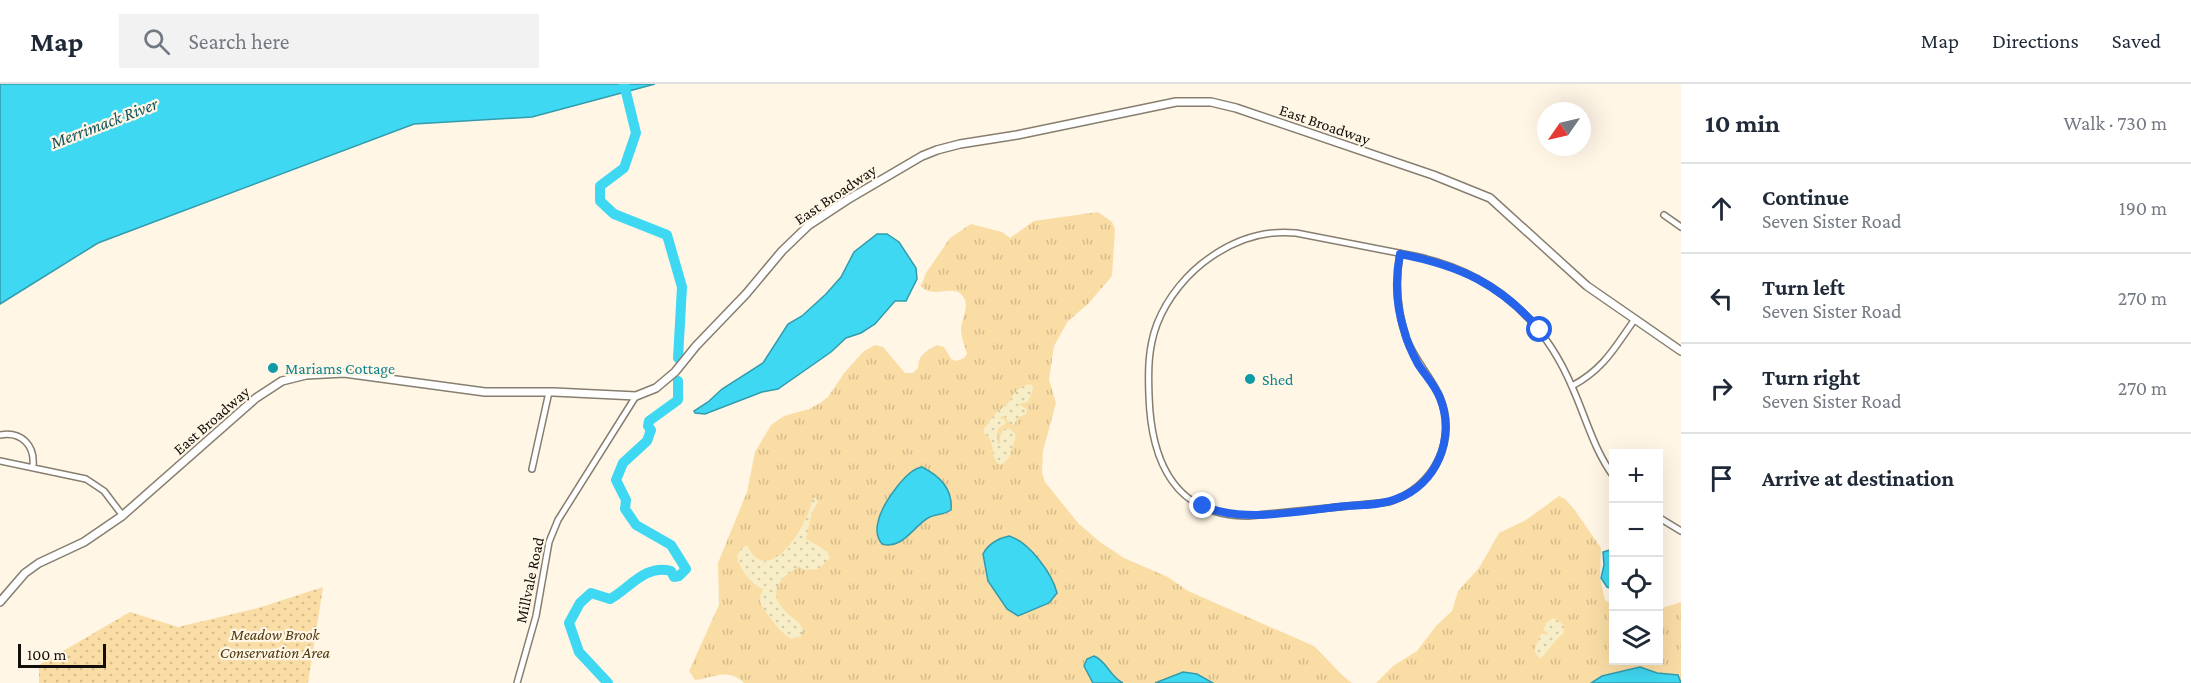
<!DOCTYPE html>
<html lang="en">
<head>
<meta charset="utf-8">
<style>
	body { margin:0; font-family:"Crimson Pro",serif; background:#f2f2f3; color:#1f2937 }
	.controls { position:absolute; right:18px; bottom:18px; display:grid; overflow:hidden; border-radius:0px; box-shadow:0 6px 24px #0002 }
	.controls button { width:54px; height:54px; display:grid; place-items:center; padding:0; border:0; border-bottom:2px solid #e0e1e3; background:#fff; color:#1f2937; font:30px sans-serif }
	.compass { position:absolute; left:1537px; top:18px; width:54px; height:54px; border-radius:50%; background:#fff; box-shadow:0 6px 24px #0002; rotate:236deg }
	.scale { position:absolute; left:18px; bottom:15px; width:88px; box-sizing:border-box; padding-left:6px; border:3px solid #120f0a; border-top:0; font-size:16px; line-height:21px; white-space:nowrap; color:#120f0a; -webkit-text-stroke:4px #fff6e6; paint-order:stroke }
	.stop { position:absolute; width:18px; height:18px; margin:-14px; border:4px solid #2563eb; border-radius:50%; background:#fff }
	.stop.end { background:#2563eb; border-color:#fff; box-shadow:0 2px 6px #0008 }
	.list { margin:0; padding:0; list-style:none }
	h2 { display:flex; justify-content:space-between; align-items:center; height:78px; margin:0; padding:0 24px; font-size:26px }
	h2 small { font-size:20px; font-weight:400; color:#747a83 }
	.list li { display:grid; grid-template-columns:39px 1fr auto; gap:18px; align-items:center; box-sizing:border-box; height:90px; padding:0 24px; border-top:2px solid #e0e1e3 }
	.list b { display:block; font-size:22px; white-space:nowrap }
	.list p { margin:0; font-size:20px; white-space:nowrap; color:#747a83 }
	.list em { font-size:20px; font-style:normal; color:#747a83 }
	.icon { flex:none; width:33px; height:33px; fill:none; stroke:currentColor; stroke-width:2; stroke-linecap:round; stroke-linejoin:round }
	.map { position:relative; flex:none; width:1681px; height:599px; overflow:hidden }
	header { display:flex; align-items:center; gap:36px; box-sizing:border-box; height:84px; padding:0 30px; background:#fff; border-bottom:2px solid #e0e1e3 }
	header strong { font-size:28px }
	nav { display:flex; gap:33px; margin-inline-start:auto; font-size:21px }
	.search { width:420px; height:54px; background:#f2f2f3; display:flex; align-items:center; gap:15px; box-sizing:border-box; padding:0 21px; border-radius:0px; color:#747a83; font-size:22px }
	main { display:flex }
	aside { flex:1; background:#fff }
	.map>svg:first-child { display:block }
	.grass { fill:url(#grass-tufts) }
	.sand { fill:url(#sand-dots) }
	.park { fill:url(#park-dots) }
	.water { fill:#3fd8f2; stroke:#329cac; stroke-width:1.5 }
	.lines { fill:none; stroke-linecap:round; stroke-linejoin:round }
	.river { stroke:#3fd8f2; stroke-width:10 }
	.street-casing { stroke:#867e6f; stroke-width:8 }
	.secondary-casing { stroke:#867e6f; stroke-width:10 }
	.street { stroke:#fff; stroke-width:5 }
	.secondary { stroke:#fff; stroke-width:7 }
	.route { stroke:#2563eb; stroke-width:8 }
	.culture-dot { fill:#0f9aa8; stroke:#fff6e6; stroke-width:2 }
	.labels { text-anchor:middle; stroke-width:4.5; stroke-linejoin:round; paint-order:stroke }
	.street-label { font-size:16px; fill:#120f0a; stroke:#fff6e6 }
	.culture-label { font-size:16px; fill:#0d838f; stroke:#fff6e6; text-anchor:start }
	.park-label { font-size:16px; font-style:italic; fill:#4d3a10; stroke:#fff6e6 }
	.water-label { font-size:18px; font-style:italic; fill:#16545f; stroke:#fff6e6 }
</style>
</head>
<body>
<header>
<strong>Map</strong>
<div class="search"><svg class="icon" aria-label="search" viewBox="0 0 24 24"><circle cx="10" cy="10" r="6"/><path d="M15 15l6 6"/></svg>Search here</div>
<nav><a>Map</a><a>Directions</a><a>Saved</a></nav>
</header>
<main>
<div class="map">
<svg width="1681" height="599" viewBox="0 0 1681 599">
	<defs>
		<pattern id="grass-tufts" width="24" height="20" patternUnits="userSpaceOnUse" patternTransform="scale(1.5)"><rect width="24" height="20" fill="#fadda5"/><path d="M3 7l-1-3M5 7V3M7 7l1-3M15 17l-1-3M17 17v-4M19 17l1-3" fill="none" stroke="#d5bc8d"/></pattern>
		<pattern id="sand-dots" width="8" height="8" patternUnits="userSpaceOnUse" patternTransform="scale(1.5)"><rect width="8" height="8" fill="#f7eec8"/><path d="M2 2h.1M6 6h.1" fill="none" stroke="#d3cbaa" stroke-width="1.8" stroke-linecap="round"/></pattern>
		<pattern id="park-dots" width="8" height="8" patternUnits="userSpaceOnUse" patternTransform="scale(1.5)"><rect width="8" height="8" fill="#fadda5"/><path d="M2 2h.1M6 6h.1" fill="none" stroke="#d5bc8d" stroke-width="1.8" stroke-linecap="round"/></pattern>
	</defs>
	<rect width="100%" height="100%" fill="#fff6e6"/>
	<path class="grass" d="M1098,128L1112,138L1115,145L1112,192L1088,220L1068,237L1054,262L1049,296L1056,319L1043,367L1042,389L1045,398L1078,439L1100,458L1124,474L1168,493L1188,507L1314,562C1327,574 1338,589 1352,599H744C727,583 714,594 695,596L689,587L719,521L718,479L747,408L755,368L771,341L784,332L809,325L820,319L828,313L844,289L864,267L875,261L883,263L905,289H913L918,284C918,271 926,267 937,261L944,263L951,275L956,277L964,274L967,270C965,262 961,254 961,246C961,234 972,221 961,210C952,201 932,215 921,202L926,189L950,154L971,140L1002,148L1010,154L1034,137Z
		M1559,412L1565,415L1574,425L1601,464L1600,494L1605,516L1613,521L1614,576H1658L1659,525L1681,518V599H1376L1393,582L1417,567L1436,542L1452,527L1458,507L1479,484L1499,449L1526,436Z"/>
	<path class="sand" d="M1028,300L1032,301L1033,305L1028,318L1018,320L1027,325L1026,330L1018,333L1014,341L1011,340L1004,332L998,334L1004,335L1006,339L998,345L997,360L1000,359V352L1004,345H1010L1016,351L1009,374L1002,380H998C990,371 996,357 984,349V345L995,330L1008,319L1017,306Z
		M815,413L818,418L811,431L806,455L827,467L830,474L818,485L804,486L799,482C780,495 765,507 786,528C793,535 799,536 803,546L801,552L791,555C782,550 764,528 760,518C759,513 762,509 763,505C751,500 739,484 737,472L741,465L747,461C768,507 808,441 812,416Z
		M1553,534L1564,541V549C1552,557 1549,568 1540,575L1534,566L1541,550H1549L1543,546L1547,538Z"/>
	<path class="park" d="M323,503L308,599H39V581L130,528L178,543L258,524Z"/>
	<path class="water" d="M0,0H655L532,33L414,40L98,159L0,220Z
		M877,150H887L899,158L916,184L917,195L906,217H895L875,240L861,249L846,254L831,268L778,305L762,308L705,330L695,329L694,327L708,318L722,305L763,279L788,240L802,232L826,210L841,193L854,168Z
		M922,383C940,392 953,406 951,426C944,431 935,430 928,434C913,443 902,466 882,460C877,454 876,446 878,438C881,422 906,385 922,383Z
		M1009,452C1029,458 1052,489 1057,509L1049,519L1018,532L1007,525L988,497L983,470C988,460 999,454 1009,452Z
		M1613,465H1614L1613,505L1607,503L1601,494L1604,481L1603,468Z
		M1094,572C1107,577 1110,593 1123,599H1093L1084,582L1087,575Z
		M1640,583L1657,589L1678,591L1681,599H1591L1602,592Z
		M1183,588L1197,590L1213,599H1155Z"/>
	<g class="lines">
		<path class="river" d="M624,0L636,49L624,84L600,102V117L614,130L667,151L682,203L678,274
			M608,599L579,568L569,539L580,519L591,509L610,515C630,504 645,480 671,487L674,493L679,492L686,485L671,461L636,441L625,425L626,416L616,396L623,379L647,357L651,346L648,342L649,337L678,316V297"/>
		<defs>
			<path id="street" d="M1664,131L1681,143
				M1400,169C1395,199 1397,228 1407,256C1415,276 1430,292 1439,311C1459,355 1434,404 1389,418L1248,432C1174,432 1151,376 1149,312C1148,287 1148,264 1157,240C1178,186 1237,143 1296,149L1414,172C1491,188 1543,233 1573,305C1586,334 1594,366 1614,393
				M1572,302C1604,285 1615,263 1635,235
				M0,351C21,347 35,361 33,382
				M0,377L86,395L104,407L123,432
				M532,385L549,308
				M1658,433L1681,447
				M517,599L536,532L549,458L558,436L636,312"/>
			<path id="secondary" d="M0,518L25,489L39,479L84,458L122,432L256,314L282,297L306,291L344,289L485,308H554L636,312L656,304L675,288L696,262L746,210L782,167L809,141L847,116L922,72L937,66L960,60L1017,51L1176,18H1211L1236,24L1433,91L1490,114L1587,202L1681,267"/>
		</defs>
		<use href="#street" class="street-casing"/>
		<use href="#secondary" class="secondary-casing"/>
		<use href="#street" class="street"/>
		<use href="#secondary" class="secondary"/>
	</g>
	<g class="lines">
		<path class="route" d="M1203,422C1245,440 1302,426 1347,422C1363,421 1381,421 1396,415C1437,401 1456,353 1440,314C1435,301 1425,291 1418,280C1412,269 1407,258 1404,246C1396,221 1395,195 1400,170C1459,181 1500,200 1540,246"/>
	</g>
	<g class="culture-dot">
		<circle cx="273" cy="284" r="6"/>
		<circle cx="1250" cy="295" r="6"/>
	</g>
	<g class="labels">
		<g class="street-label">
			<text transform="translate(1325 40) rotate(19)" y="6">East Broadway</text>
			<text transform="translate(835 110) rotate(-34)" y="6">East Broadway</text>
			<text transform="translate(211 336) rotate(-41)" y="6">East Broadway</text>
			<text transform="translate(529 496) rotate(-78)" y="6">Millvale Road</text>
		</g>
		<g class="culture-label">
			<text x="285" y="290">Mariams Cottage</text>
			<text x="1262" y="301">Shed</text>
		</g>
		<g class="park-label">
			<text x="275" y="556">Meadow Brook<tspan x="275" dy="18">Conservation Area</tspan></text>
		</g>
		<g class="water-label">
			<text transform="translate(104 39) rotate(-21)" y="6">Merrimack River</text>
		</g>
	</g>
</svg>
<div class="controls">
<button>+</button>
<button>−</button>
<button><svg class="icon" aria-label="locate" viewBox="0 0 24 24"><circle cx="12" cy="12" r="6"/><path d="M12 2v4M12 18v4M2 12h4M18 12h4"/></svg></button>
<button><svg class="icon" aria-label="layers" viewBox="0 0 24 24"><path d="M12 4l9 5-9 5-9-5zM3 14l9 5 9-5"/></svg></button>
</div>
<svg class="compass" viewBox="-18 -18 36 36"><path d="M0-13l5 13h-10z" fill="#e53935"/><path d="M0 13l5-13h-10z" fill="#747a83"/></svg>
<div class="scale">100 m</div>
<div class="stop" style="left:1540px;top:246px"></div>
<div class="stop end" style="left:1203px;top:422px"></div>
</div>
<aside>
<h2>10 min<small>Walk · 730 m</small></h2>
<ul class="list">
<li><svg class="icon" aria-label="ahead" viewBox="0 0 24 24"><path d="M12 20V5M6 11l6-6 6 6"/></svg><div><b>Continue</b><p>Seven Sister Road</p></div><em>190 m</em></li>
<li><svg class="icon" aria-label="left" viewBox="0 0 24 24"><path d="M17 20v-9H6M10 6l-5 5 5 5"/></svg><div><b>Turn left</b><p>Seven Sister Road</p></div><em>270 m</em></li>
<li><svg class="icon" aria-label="right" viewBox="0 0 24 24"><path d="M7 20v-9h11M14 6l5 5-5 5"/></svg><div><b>Turn right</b><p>Seven Sister Road</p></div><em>270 m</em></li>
<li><svg class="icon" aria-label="arrive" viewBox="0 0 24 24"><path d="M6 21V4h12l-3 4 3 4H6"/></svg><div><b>Arrive at destination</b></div></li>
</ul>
</aside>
</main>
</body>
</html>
